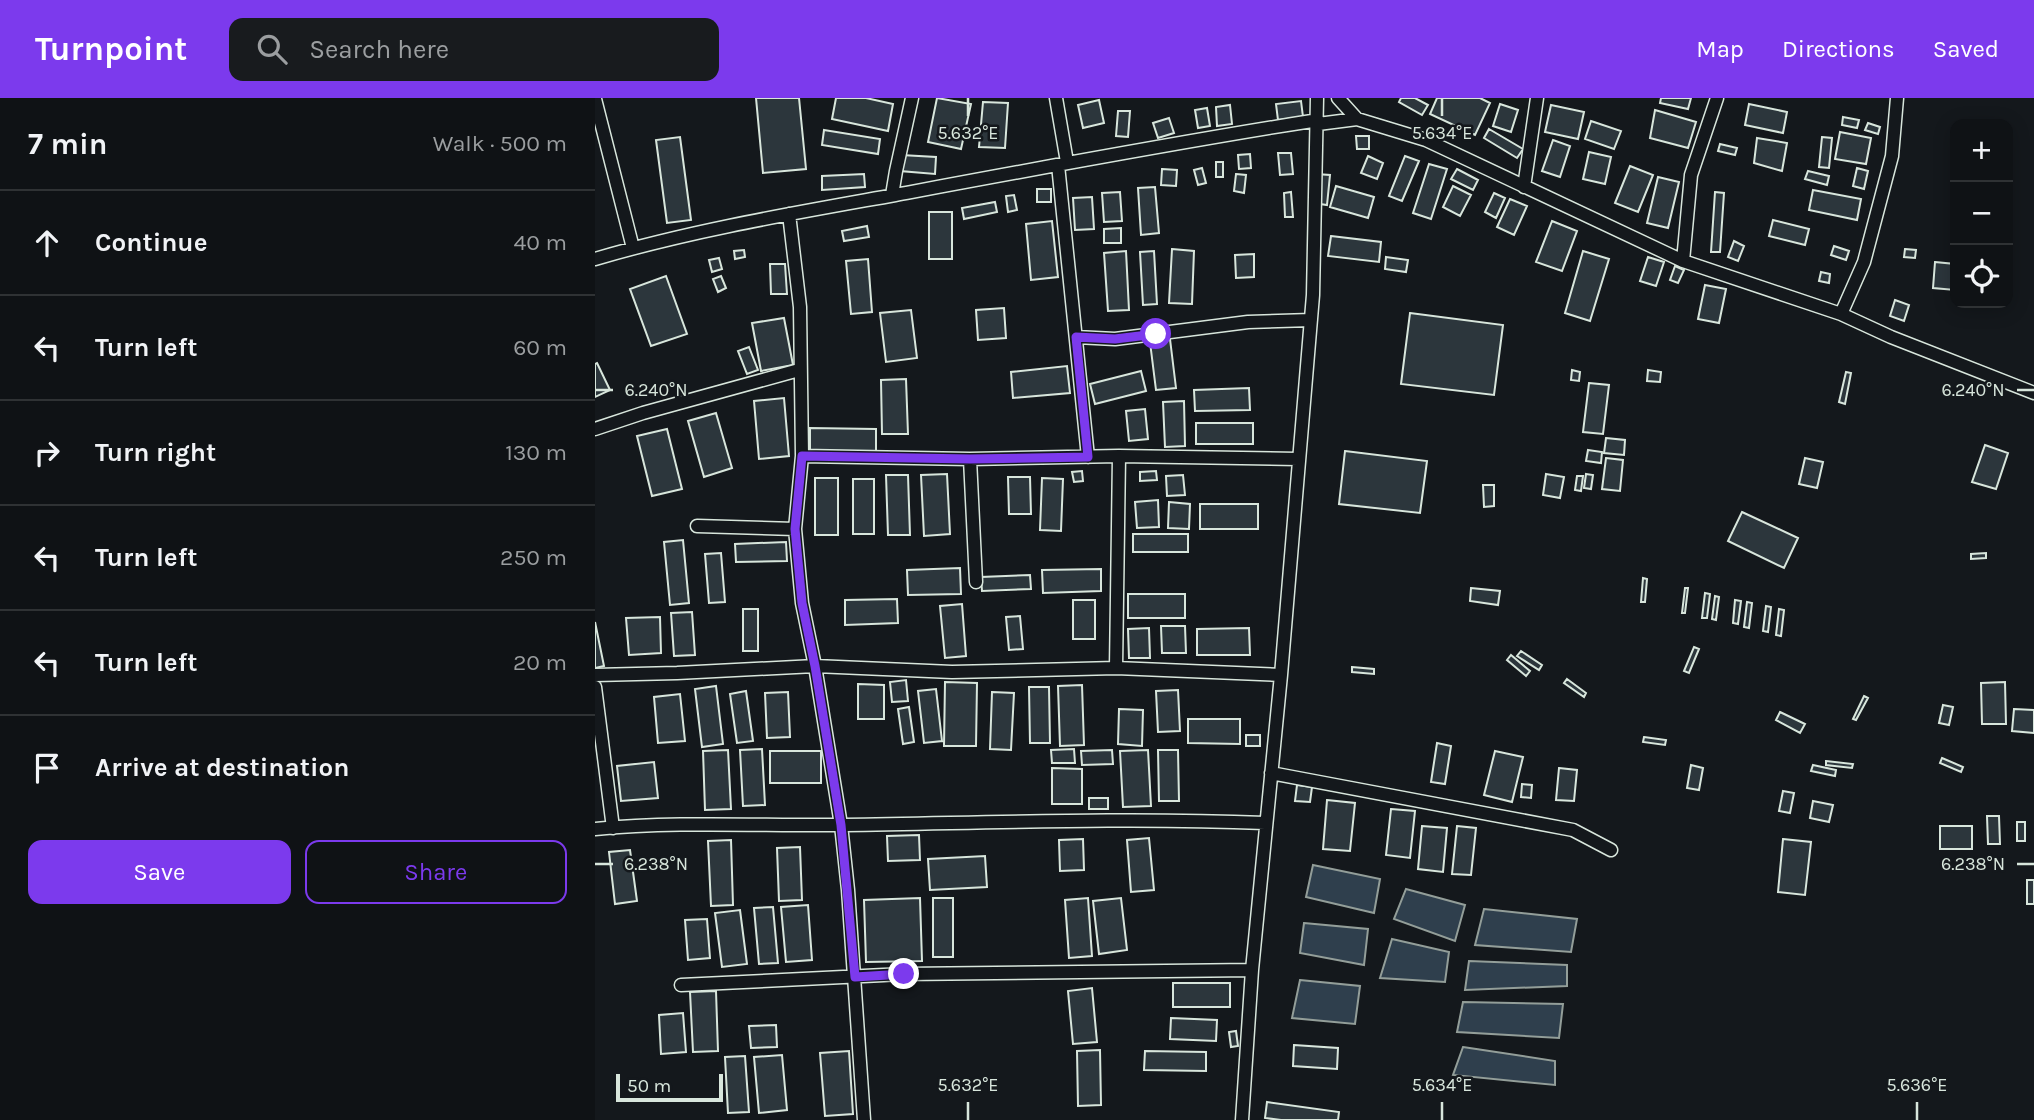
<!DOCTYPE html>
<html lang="en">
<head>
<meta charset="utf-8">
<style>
	body { margin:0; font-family:Karla,sans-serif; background:#181b1e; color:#f1f3f6 }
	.controls { position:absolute; right:21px; top:21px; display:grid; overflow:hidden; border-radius:14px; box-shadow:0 4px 18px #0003 }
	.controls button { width:63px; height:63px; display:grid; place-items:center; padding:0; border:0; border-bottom:2px solid #2f3234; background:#0f1215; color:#f1f3f6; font:35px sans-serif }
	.scale { position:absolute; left:21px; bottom:18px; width:107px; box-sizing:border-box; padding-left:7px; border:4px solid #d8e6dc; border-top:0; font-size:19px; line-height:24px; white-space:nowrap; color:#d8e6dc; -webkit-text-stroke:5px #14181c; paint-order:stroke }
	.stop { position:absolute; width:21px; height:21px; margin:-16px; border:5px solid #7c3aed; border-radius:50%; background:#fff }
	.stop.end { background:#7c3aed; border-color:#fff; box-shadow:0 2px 7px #0008 }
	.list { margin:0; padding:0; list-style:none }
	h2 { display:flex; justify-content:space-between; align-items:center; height:91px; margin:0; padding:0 28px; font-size:30px }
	h2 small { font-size:23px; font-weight:400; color:#9b9ea0 }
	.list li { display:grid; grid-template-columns:46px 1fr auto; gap:21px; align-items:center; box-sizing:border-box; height:105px; padding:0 28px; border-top:2px solid #2f3234 }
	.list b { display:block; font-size:26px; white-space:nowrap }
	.list em { font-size:23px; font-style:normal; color:#9b9ea0 }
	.actions { display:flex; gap:14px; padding:21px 28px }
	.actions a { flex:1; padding:16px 0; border:2px solid #7c3aed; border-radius:14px; text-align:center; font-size:24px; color:#7c3aed }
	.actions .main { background:#7c3aed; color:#fff }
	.icon { flex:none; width:38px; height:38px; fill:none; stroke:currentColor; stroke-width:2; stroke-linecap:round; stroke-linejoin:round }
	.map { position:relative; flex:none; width:1439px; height:1022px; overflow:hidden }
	header { display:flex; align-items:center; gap:42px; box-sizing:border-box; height:98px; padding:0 35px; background:#7c3aed; color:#fff }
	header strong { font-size:33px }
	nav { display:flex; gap:38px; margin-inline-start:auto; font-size:24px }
	.search { width:490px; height:63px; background:#181b1e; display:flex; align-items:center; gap:18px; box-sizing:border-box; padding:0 24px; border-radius:14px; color:#9b9ea0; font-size:26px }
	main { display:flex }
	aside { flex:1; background:#0f1215 }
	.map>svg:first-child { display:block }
	.water { fill:#2f3f4d; stroke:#939e99; stroke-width:2 }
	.building { fill:#2c363c; stroke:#d8e6dc; stroke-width:2 }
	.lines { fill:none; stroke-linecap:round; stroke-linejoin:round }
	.minor-casing { stroke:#d8e6dc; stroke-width:15 }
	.minor { stroke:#14181c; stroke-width:12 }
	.route { stroke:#7c3aed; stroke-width:9 }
	.ticks { fill:none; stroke:#d8e6dc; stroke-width:2.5 }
	.ticks-label { font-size:18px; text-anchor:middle; fill:#d8e6dc; stroke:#14181c; stroke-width:5; stroke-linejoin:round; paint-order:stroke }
</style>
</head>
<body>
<header>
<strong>Turnpoint</strong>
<div class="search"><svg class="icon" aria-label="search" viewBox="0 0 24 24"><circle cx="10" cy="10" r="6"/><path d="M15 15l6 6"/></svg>Search here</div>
<nav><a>Map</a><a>Directions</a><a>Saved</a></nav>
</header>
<main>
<aside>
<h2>7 min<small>Walk · 500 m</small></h2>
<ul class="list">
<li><svg class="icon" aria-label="ahead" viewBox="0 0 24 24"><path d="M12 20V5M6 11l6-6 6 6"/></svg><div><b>Continue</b></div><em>40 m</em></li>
<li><svg class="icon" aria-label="left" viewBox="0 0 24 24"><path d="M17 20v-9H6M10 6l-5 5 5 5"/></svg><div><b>Turn left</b></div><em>60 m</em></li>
<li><svg class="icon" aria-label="right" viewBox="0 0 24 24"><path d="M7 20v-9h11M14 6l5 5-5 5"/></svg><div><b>Turn right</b></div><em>130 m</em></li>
<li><svg class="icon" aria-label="left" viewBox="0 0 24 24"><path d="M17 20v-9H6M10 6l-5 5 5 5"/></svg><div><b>Turn left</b></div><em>250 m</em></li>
<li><svg class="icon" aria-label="left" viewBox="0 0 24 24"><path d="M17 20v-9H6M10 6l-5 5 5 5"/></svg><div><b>Turn left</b></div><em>20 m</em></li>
<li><svg class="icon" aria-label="arrive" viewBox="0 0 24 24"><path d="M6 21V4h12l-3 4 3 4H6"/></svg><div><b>Arrive at destination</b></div></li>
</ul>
<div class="actions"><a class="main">Save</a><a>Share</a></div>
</aside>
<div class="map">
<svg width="1439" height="1022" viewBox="0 0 1439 1022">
	<rect width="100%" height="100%" fill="#14181c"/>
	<path class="water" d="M718,767L785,781L779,815L711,799Z
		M811,791L870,807L860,843L799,821Z
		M889,811L982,821L976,854L880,847Z
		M709,825L773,831L769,867L705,855Z
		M797,841L854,854L850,884L785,880Z
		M874,863L972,867V888L870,892Z
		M705,882L765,888L760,926L697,920Z
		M868,904L968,906L964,940L862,934Z
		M868,949L960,963V987L858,977Z"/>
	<path class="building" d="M161,0H204L211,71L168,75Z
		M241,0H271L298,6L293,33L237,21Z
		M342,0L376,6L366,51L333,44Z
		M806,0H820L833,7L827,17L804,4Z
		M842,0H885L895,5L880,37L835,16Z
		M1066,0H1096L1093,11L1065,5Z
		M504,2L509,25L488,30L483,7Z
		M706,3L708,19L683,22L681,6Z
		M388,4L413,5L410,50L384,49Z
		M905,6L923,12L916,34L898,28Z
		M1154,6L1192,14L1188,35L1150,27Z
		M635,7L637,26L622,28L621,9Z
		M956,7L989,14L983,41L950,34Z
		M612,10L615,28L603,30L600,12Z
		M1060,12L1101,24L1093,50L1055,40Z
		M523,13H535L533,39L521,38Z
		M1248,19L1264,22L1262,30L1247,27Z
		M574,20L579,35L563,40L558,25Z
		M996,23L1026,33L1019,51L990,41Z
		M1273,25L1285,29L1283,36L1270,32Z
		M894,31L928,51L922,60L889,40Z
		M229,32L285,41L283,56L227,47Z
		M1245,34L1276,40L1271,66L1240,61Z
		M761,38H774V51H762Z
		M85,39L96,122L72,125L61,42Z
		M1227,39L1237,40L1234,70L1224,69Z
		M1162,40L1192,45L1187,73L1159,65Z
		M958,42L975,48L965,79L947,73Z
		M1125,46L1142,50L1140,57L1123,53Z
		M994,54L1016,59L1010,86L988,81Z
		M683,55H696L698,76L685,77Z
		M655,56L656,70L644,71L643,57Z
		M306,57L341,59L340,76L305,73Z
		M773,58L788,65L782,81L766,75Z
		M810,58L824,63L807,103L794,98Z
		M621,64H628V79H621Z
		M834,66L852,71L836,121L818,115Z
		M1035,68L1058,77L1043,114L1020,105Z
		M607,70L611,85L603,87L599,72Z
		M1262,70L1273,73L1269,91L1258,88Z
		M567,71L582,72L581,88L566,87Z
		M862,71L883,82L878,92L856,81Z
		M1213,73L1234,78L1232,87L1210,81Z
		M269,76L270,89L227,92V78Z
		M641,76L651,77L649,95L639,93Z
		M721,76L735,77L732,107L718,105Z
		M1063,79L1084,84L1073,130L1052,125Z
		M741,88L779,99L773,120L735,109Z
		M858,88L876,97L865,118L848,109Z
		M560,89L564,135L546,137L543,90Z
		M442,91H456V104H442Z
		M1218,92L1266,101L1262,122L1214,112Z
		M525,94L527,123L509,124L507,95Z
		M696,94L698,119H690L689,95Z
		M1120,94L1129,95L1125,154H1116Z
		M899,95L910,100L901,120L890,114Z
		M419,97L422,112L413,114L411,98Z
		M497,99L499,131L480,132L478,100Z
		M915,101L932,108L919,137L902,129Z
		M400,104L402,114L369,121L367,110Z
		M334,114H357V161H334Z
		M1178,122L1214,131L1210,147L1174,138Z
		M457,123L463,179L436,182L431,126Z
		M957,123L982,133L967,173L941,164Z
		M272,128L274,139L249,143L247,133Z
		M526,130V145H509V131Z
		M736,138L786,144L784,164L733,158Z
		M1139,143L1149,148L1143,163L1133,159Z
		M1239,148L1254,153L1251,162L1236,157Z
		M577,151L599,153L597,206L574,205Z
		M1310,151L1321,152L1320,160L1309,159Z
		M149,152L150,159L140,161L139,153Z
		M531,153L534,212L513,213L509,155Z
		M559,153L562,206L548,207L545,154Z
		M988,153L1014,161L995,223L970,215Z
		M659,156V179L641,180L640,157Z
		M791,159L813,162L811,174L790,171Z
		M1053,159L1069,164L1061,188L1045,183Z
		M124,160L127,171L117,174L114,162Z
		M273,161L277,214L256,216L251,163Z
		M1340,164L1360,166V192L1338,190Z
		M175,166H190L192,196H176Z
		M1080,168L1089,172L1083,185L1075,182Z
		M1226,174L1235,176L1234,185L1224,183Z
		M71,178L92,236L56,248L35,191Z
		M126,178L131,190L123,194L118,181Z
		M1110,187L1131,191L1124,225L1103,221Z
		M1300,202L1314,207L1309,223L1295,218Z
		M409,210L411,240L383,242L381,212Z
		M316,212L322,260L291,264L285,215Z
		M815,215L908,227L899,297L806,286Z
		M189,220L198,267L166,273L157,225Z
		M575,241L581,290L561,292L555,244Z
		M154,249L163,272L152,276L143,253Z
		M2,265L15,292L0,299V266Z
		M472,268L475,295L418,300L416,274Z
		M977,272L985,274L984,283L976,282Z
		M1053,272L1066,274L1065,284L1052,283Z
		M546,273L551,293L500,306L495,286Z
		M1251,274L1256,275L1250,306L1244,304Z
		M311,281L313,336H287L286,282Z
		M994,285L1014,287L1008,336L988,334Z
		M654,290L655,312L600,313L599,292Z
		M189,300L194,358L164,361L159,303Z
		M589,303L590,348L570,349L568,304Z
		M550,311L553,341L534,343L531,313Z
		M121,315L137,370L109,379L93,323Z
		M601,325H658V346H601Z
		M215,330L281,331V354L215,353Z
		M72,331L87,391L57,398L42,338Z
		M1011,340L1030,342L1029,357L1009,355Z
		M1390,347L1413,355L1401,391L1377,384Z
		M993,352L1007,354L1006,365L991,363Z
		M750,353L832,363L825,415L744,406Z
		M1011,360L1028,362L1025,393L1007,391Z
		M1210,360L1228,364L1222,390L1204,386Z
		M487,373L488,383L479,384L477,374Z
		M561,373L562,382L545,383V374Z
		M352,376L355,436L329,438L326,377Z
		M951,376L969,379L965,400L948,397Z
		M991,376L998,377L996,391L989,390Z
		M291,377H313L315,437H293Z
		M588,377L590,397L572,398L571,378Z
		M982,378H988L986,393L980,392Z
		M413,379H435L436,416H414Z
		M220,380H243V437H220Z
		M447,380L468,381L466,433L445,432Z
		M258,381H279V436H258Z
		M888,387H899V408L889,409Z
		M563,402L564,429L542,430L540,404Z
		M574,404L595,406L594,431L573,430Z
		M605,406H663V431H605Z
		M1147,414L1203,440L1189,470L1133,443Z
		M538,436H593V454H538Z
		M88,442L94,505L75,507L69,444Z
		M191,444L192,463L141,464L140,446Z
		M126,455L130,504L114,505L110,456Z
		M1391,455V460L1376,461V456Z
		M365,470L366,496L313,497L312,472Z
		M506,471V493L448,495L447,472Z
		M435,477L436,491L387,493L386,479Z
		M1048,480L1052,481L1050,504H1046Z
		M876,490L905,493L903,507L875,503Z
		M1090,490H1093L1090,515H1087Z
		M1110,495L1115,496L1112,520H1107Z
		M533,496H590V520H533Z
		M1120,498L1124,499L1121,522L1117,521Z
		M302,501L303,525L250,527V502Z
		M478,502H500V541H478Z
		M1140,502L1146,503L1143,526L1138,525Z
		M1152,504L1157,505L1154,530L1149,529Z
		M367,506L371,558L350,560L345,508Z
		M1171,508L1176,509L1173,534L1168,533Z
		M148,511H163V553H148Z
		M1184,511L1189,512L1186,538L1181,537Z
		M97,514L100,557L79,558L76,515Z
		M425,518L428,551L414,552L411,519Z
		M65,519L66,555L34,557L31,520Z
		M0,524L9,568L0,570Z
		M566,528H590L591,555H567Z
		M554,530L555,560H534L533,531Z
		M654,530L655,557H602V531Z
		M1099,549L1104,551L1094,575L1089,573Z
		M926,553L947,567L944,572L922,558Z
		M916,557L935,573L931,578L912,562Z
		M757,569L779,571V576L757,574Z
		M972,581L991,595L989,599L969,585Z
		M311,582L313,603L297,604L295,584Z
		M350,584L382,585L381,648H349Z
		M1410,584L1411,626H1387L1386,585Z
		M263,586L289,587V621H263Z
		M487,587L489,647L465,648L463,588Z
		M121,588L128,646L107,649L100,591Z
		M434,589H454L455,645H435Z
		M341,591L347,643L329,645L323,593Z
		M583,592L585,633L563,634L561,593Z
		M151,593L158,643L142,645L135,596Z
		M193,594L195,639L172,640L170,595Z
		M397,594L419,595L416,652L395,651Z
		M85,596L90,643L63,645L59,599Z
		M1269,598L1273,600L1261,622L1258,621Z
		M1348,607L1358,609L1354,627L1344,625Z
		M314,609L319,644L308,646L303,611Z
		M524,611L548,612L547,648L523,646Z
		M1419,611L1439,612V635L1417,633Z
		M1185,614L1210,626L1205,635L1181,622Z
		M593,621H645V646L593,645Z
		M651,637H665V648H651Z
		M1049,639L1071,642L1070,647L1048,644Z
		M842,645L856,648L850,686L836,684Z
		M167,651L170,707L148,708L145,652Z
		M479,651L480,665H457L456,652Z
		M133,652L136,711L110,712L108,653Z
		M517,652L518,666L487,667L486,653Z
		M553,652L556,708L528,709L525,653Z
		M563,652H583L584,703H564Z
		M175,653H226V685H175Z
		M900,653L928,659L917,704L889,697Z
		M1347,660L1368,669L1366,674L1345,665Z
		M1231,663L1258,666L1257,670L1231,667Z
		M59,664L63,700L26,703L22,668Z
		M1096,667L1108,670L1104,692L1092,690Z
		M1218,667L1241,672L1240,678L1216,673Z
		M457,670L487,671V706H457Z
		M964,670L982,672L979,703L961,702Z
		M927,686L937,687L936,700L926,699Z
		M702,687L717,689L715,704L700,703Z
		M1188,693L1199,695L1195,715L1184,713Z
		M494,700H513V711H494Z
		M732,702L760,705L755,753L728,751Z
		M1218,703L1238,707L1234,724L1215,720Z
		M796,711L820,713L815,760L791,757Z
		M1392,718H1404L1405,746H1393Z
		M1422,724H1430V743H1422Z
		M827,728L852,730L848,774L823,771Z
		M862,728L881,730L876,777L857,776Z
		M1345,728H1377V751H1345Z
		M324,737L325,762L293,763L292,738Z
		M554,740L559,792L536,794L532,742Z
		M488,741L489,772L465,773L464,742Z
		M1188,741L1216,744L1210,797L1183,794Z
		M136,742L138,807L116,808L113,743Z
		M205,749L207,802L184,803L182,750Z
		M35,752L42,803L20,806L14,754Z
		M390,758L392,789L335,792L333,761Z
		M1432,782H1439V806H1432Z
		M325,800L327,863L271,864L269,802Z
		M338,800H358V859H338Z
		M493,800L497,858L474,860L470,802Z
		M526,800L532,852L504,856L498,803Z
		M213,807L217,862L191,864L186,809Z
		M178,809L183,865L164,866L159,810Z
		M145,812L152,866L127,869L120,815Z
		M112,821L115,860L93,862L90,822Z
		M578,885H635V909H578Z
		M497,890L502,944L478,946L473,893Z
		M121,893L123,953L98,954L95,894Z
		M88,915L91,954L66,956L64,917Z
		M576,920L622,922L621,943L575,941Z
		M181,927L182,949L156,950L154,928Z
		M641,933L643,948L636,949L634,934Z
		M699,947L743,950L742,971L698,968Z
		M505,952L506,1007L483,1008L482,953Z
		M254,953L258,1016L230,1018L225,955Z
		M550,953L611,954V973L549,972Z
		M187,957L192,1012L164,1015L159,959Z
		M150,958L154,1014L133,1015L130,959Z
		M672,1004L744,1014L743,1022H686L670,1020Z"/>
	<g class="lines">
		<defs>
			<path id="minor" d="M461,0L472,64
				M743,0L762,21
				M0,1L38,150
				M463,67L493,359
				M929,89L942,0
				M297,97L301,73L317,0
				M0,161C98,132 200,115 300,97C439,71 577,45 717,23L723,26L762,21L831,42L1088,163L1246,216L1296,239L1439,295
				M1088,163L1096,77L1122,0
				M1246,216L1269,164L1297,58L1302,0
				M481,239L520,241L653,224L716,222
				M0,331L48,315L204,272
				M207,358L375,361L524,358L703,361
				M375,361L381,484
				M102,428L200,431
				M521,570L524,358
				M0,577L82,575L220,568L207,505L200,431L207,358L205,209L194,116
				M0,589L18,730
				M676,675L978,732L1016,752
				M0,731C83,723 167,728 250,727C390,725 530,719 670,725
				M86,887L309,876L657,872
				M269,1022L253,792L246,727L220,568L357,574L521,570L686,577
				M647,1022L657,872L686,577L718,197L722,0"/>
		</defs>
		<use href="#minor" class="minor-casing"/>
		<use href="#minor" class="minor"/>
	</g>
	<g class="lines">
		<path class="route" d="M309,876L260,879L246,727L220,568L207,505L200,431L207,358L375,361L493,359L481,239L520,241L561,236"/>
	</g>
	<path class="ticks" d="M373,0V18M847,0V18M0,292H18M1422,292H1439M0,766H18M1422,766H1439M373,1004V1022M847,1004V1022M1322,1004V1022"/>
	<g class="ticks-label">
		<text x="373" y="41">5.632°E</text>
		<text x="847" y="41">5.634°E</text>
		<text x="61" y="298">6.240°N</text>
		<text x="1378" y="298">6.240°N</text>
		<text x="61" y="772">6.238°N</text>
		<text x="1378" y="772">6.238°N</text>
		<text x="373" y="993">5.632°E</text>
		<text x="847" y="993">5.634°E</text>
		<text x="1322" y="993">5.636°E</text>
	</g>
</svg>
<div class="controls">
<button>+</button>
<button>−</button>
<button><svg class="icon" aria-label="locate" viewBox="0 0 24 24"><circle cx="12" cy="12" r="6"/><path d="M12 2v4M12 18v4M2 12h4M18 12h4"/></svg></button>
</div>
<div class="scale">50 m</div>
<div class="stop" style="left:561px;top:236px"></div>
<div class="stop end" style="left:309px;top:876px"></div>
</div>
</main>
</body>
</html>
